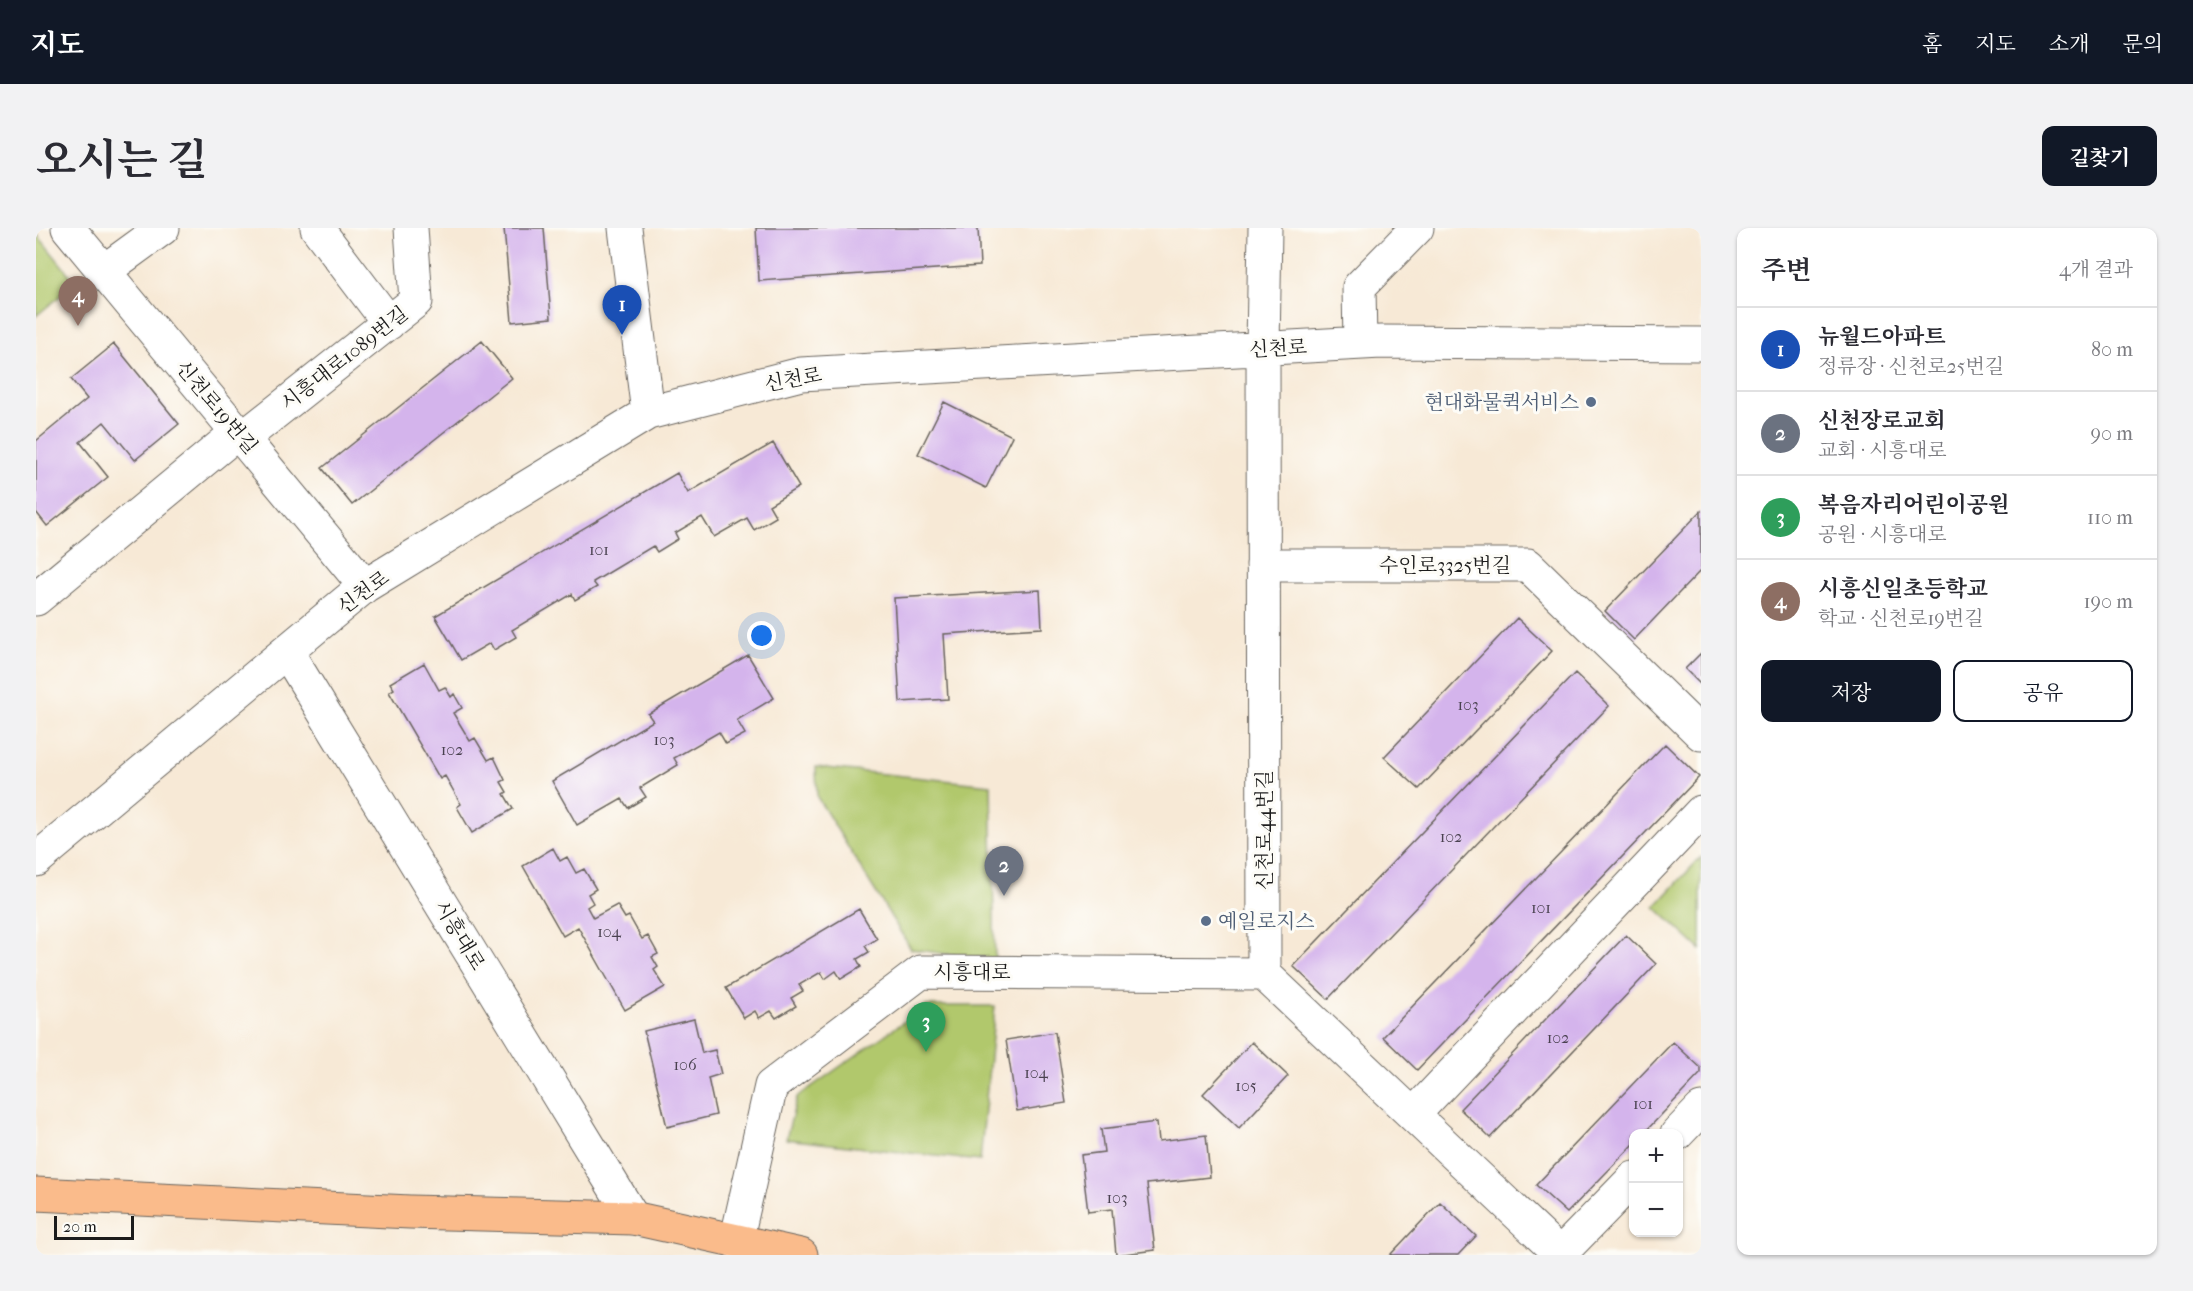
<!DOCTYPE html>
<html lang="ko">
<head>
<meta charset="utf-8">
<style>
	body { margin:0; font-family:"IM FELL French Canon","Noto Serif KR",serif; background:#f2f2f3; color:#2b2b33 }
	.controls { position:absolute; right:18px; bottom:18px; display:grid; overflow:hidden; border-radius:12px; box-shadow:0 2px 4px #0004 }
	.controls button { width:54px; height:54px; display:grid; place-items:center; padding:0; border:0; border-bottom:2px solid #e1e1e2; background:#fff; color:#2b2b33; font:30px sans-serif }
	.scale { position:absolute; left:18px; bottom:15px; width:80px; box-sizing:border-box; padding-left:6px; border:3px solid #1c1c1c; border-top:0; font-size:16px; line-height:21px; white-space:nowrap; color:#1c1c1c; -webkit-text-stroke:4px #fdfcf7; paint-order:stroke }
	.you { position:absolute; left:726px; top:408px; width:21px; height:21px; margin:-15px; border:4px solid #fff; border-radius:50%; background:#1a73e8; box-shadow:0 0 0 9px #1a73e833 }
	.badge { display:grid; place-items:center; width:39px; height:39px; border-radius:50%; background:#111827; color:#fff; font-size:20px; font-weight:700 }
	.pin { position:absolute; translate:-50% -50px; filter:drop-shadow(0 2px 3px #0008) }
	.pin::after { content:''; position:absolute; top:32px; width:21px; height:18px; background:inherit; clip-path:polygon(0 0,100% 0,50% 100%) }
	.list { margin:0; padding:0; list-style:none }
	h2 { display:flex; justify-content:space-between; align-items:center; height:78px; margin:0; padding:0 24px; font-size:26px }
	h2 small { font-size:20px; font-weight:400; color:#7c7c81 }
	.list li { display:grid; grid-template-columns:39px 1fr auto; gap:18px; align-items:center; box-sizing:border-box; height:84px; padding:0 24px; border-top:2px solid #e1e1e2 }
	.list b { display:block; font-size:22px; white-space:nowrap }
	.list p { margin:0; font-size:20px; white-space:nowrap; color:#7c7c81 }
	.list em { font-size:20px; font-style:normal; color:#7c7c81 }
	.actions { display:flex; gap:12px; padding:18px 24px }
	.actions a { flex:1; padding:14px 0; border:2px solid #111827; border-radius:12px; text-align:center; font-size:21px; color:#111827 }
	.actions .main { background:#111827; color:#fff }
	.map { position:relative; flex:none; width:1665px; height:1027px; overflow:hidden; border-radius:12px }
	header { display:flex; align-items:center; gap:36px; box-sizing:border-box; height:84px; padding:0 30px; background:#111827; color:#fff }
	header strong { font-size:28px }
	nav { display:flex; gap:33px; margin-inline-start:auto; font-size:21px }
	.intro { display:flex; align-items:center; justify-content:space-between; box-sizing:border-box; height:144px; padding:0 36px }
	h1 { margin:0; font-size:42px }
	.button { padding:15px 27px; border-radius:12px; background:#111827; color:#fff; font-size:21px; font-weight:700 }
	main { display:flex; gap:36px; padding:0 36px }
	aside { flex:1; background:#fff; border-radius:12px; box-shadow:0 2px 4px #0004 }
	.map>svg:first-child { display:block }
	.green { fill:#b1c86c; stroke:#667244; stroke-width:1.5 }
	.building { fill:#d4b4ec }
	.lines { fill:none; stroke-linecap:round; stroke-linejoin:round }
	.minor-casing { stroke:#69645d; stroke-width:35 }
	.major-casing { stroke:#69645d; stroke-width:35 }
	.minor { stroke:#fff; stroke-width:33 }
	.major { stroke:#fabb8b; stroke-width:33 }
	.service-dot { fill:#5c6f8a; stroke:#fdfcf7; stroke-width:2 }
	.labels { text-anchor:middle; stroke-width:6; stroke-linejoin:round; paint-order:stroke }
	.number-label { font-size:16px; fill:#4a4250 }
	.street-label { font-size:20px; fill:#1c1c1c; stroke:#fdfcf7 }
	.service-label { font-size:20px; fill:#4e5e75; stroke:#fdfcf7; text-anchor:end }
</style>
</head>
<body>
<header>
<strong>지도</strong>
<nav><a>홈</a><a>지도</a><a>소개</a><a>문의</a></nav>
</header>
<div class="intro"><h1>오시는 길</h1><a class="button">길찾기</a></div>
<main>
<div class="map">
<svg width="1665" height="1027" viewBox="0 0 1665 1027">
	<rect width="100%" height="100%" fill="#fdfcf7"/>
	<filter id="ink" filterUnits="userSpaceOnUse"><feTurbulence type="fractalNoise" baseFrequency=".0167" numOctaves="2"/><feDisplacementMap in="SourceGraphic" scale="12" xChannelSelector="R" yChannelSelector="G"/><feConvolveMatrix kernelMatrix="1 2 1 2 8 2 1 2 1" color-interpolation-filters="sRGB"/></filter>
	<filter id="wash" filterUnits="userSpaceOnUse"><feTurbulence type="fractalNoise" baseFrequency=".008" numOctaves="4" result="noise"/><feDisplacementMap in="SourceGraphic" scale="24" xChannelSelector="R" yChannelSelector="G"/><feGaussianBlur stdDeviation="1.35" result="paint"/><feColorMatrix in="noise" values="0 0 0 0 0 0 0 0 0 0 0 0 0 0 0 0 0 1.4 0 .05"/><feComposite in="paint" operator="in"/></filter>
	<g filter="url(#wash)">
		<rect width="100%" height="100%" fill="#f7e9d6"/>
		<path class="green" d="M0,5L40,55L0,88Z
			M780,539L955,557L959,733L875,721L781,569Z
			M1665,629V722L1619,679Z
			M890,778H959L944,933L750,911L761,869Z"/>
		<g id="blocks">
			<path class="building" d="M468,0H508L515,90L476,94Z
				M720,0H942L944,38L723,53Z
				M446,113L476,150L316,277L286,240Z
				M78,116L143,196L99,232L68,194L44,214L72,249L11,298L0,284V213L51,171L35,151Z
				M908,174L976,208L950,260L882,226Z
				M737,215L763,259L733,277L740,289L718,302L711,290L678,309L666,289L639,305L642,311L621,324L617,318L557,354L561,359L539,372L536,366L476,402L480,409L458,422L454,415L425,432L399,388L641,245L652,265Z
				M1665,283V342L1598,412L1569,383Z
				M1004,362L1006,400L908,406L912,471L864,474L858,370Z
				M1481,390L1516,423L1383,561L1348,529Z
				M1665,425V457L1649,441Z
				M712,427L738,470L701,492L709,506L690,516L683,504L638,530L642,537L604,560L610,569L592,580L586,571L541,597L516,553L617,493L612,486Z
				M388,435L403,462L409,459L415,469L418,466L426,480L417,485L425,498L434,513L439,510L452,532L458,529L469,552L465,554L471,564L468,566L477,581L436,605L421,579L425,576L409,548L404,551L353,464L358,461L354,455Z
				M1539,445L1573,478L1292,771L1257,738Z
				M1629,516L1663,549L1381,842L1347,809Z
				M517,620L524,633L531,629L540,645L548,641L560,661L552,666L557,675L551,679L557,690L581,677L589,690L593,688L606,711L612,708L622,726L616,729L622,739L618,742L629,759L589,782L542,699L527,708L487,638Z
				M823,681L841,711L829,718L833,724L821,731L825,739L805,751L800,743L789,751L785,744L763,757L767,763L755,770L760,778L740,790L735,783L723,790L719,783L708,790L690,760Z
				M1590,707L1620,736L1454,910L1424,881Z
				M658,791L666,825L679,822L685,846L672,850L680,887L631,899L608,803Z
				M1019,804L1030,875L981,883L970,812Z
				M1216,814L1252,848L1203,900L1167,866Z
				M1637,814L1665,840V845L1607,906H1598V916L1531,985L1500,957Z
				M1121,894L1123,913L1170,907L1174,949L1111,956L1119,1022L1080,1027L1076,981L1052,984L1045,927L1068,924L1065,901Z
				M1404,974L1440,1008L1422,1027H1354Z"/>
		</g>
	</g>
	<g filter="url(#ink)">
		<use href="#blocks" fill-opacity="0" stroke="#69645d" stroke-width="1.5"/>
		<g class="lines">
			<defs>
				<path id="minor" d="M32,0L329,358
					M281,0L353,95
					M589,0L612,185
					M1229,0L1227,120L1228,746L1525,1027
					M68,43L127,0
					M1324,115L1323,59L1381,0
					M207,210L380,73L375,0
					M1227,337H1492L1665,506
					M0,371L202,204
					M251,424L597,990
					M0,632L329,358L612,185L765,146L1345,114L1665,116
					M1377,887L1665,584
					M1641,906L1665,881
					M700,1014L735,858L885,744L1228,746
					M1524,1026L1598,950"/>
				<path id="major" d="M0,966L374,984L597,990L765,1027"/>
			</defs>
			<use href="#minor" class="minor-casing"/>
			<use href="#major" class="major-casing"/>
			<use href="#minor" class="minor"/>
			<use href="#major" class="major"/>
		</g>
	</g>
	<g class="service-dot">
		<circle cx="1555" cy="174" r="6"/>
		<circle cx="1170" cy="693" r="6"/>
	</g>
	<g class="labels">
		<g class="number-label">
			<text x="563" y="327">101</text>
			<text x="1432" y="482">103</text>
			<text x="628" y="517">103</text>
			<text x="416" y="527">102</text>
			<text x="1415" y="614">102</text>
			<text x="1505" y="685">101</text>
			<text x="573" y="709">104</text>
			<text x="1522" y="815">102</text>
			<text x="649" y="842">106</text>
			<text x="1000" y="850">104</text>
			<text x="1210" y="863">105</text>
			<text x="1607" y="881">101</text>
			<text x="1081" y="975">103</text>
		</g>
		<g class="street-label">
			<text transform="translate(1242 120) rotate(-3)" y="7">신천로</text>
			<text transform="translate(308 130) rotate(-38)" y="7">시흥대로1089번길</text>
			<text transform="translate(757 151) rotate(-10)" y="7">신천로</text>
			<text transform="translate(181 179) rotate(50)" y="7">신천로19번길</text>
			<text x="1409" y="344">수인로3325번길</text>
			<text transform="translate(327 364) rotate(-36)" y="7">신천로</text>
			<text transform="translate(1228 602) rotate(-90)" y="7">신천로44번길</text>
			<text transform="translate(424 707) rotate(59)" y="7">시흥대로</text>
			<text x="936" y="751">시흥대로</text>
		</g>
		<g class="service-label">
			<text x="1543" y="181">현대화물퀵서비스</text>
			<text x="1182" y="700" text-anchor="start">예일로지스</text>
		</g>
	</g>
</svg>
<div class="controls">
<button>+</button>
<button>−</button>
</div>
<div class="scale">20 m</div>
<div class="you"></div>
<div class="pin badge" style="left:586px;top:107px;background:#1a4fb4">1</div>
<div class="pin badge" style="left:968px;top:668px;background:#6b7280">2</div>
<div class="pin badge" style="left:890px;top:824px;background:#2e9e5b">3</div>
<div class="pin badge" style="left:42px;top:98px;background:#8d6e63">4</div>
</div>
<aside>
<h2>주변<small>4개 결과</small></h2>
<ul class="list">
<li><span class="badge" style="background:#1a4fb4">1</span><div><b>뉴월드아파트</b><p>정류장 · 신천로25번길</p></div><em>80 m</em></li>
<li><span class="badge" style="background:#6b7280">2</span><div><b>신천장로교회</b><p>교회 · 시흥대로</p></div><em>90 m</em></li>
<li><span class="badge" style="background:#2e9e5b">3</span><div><b>복음자리어린이공원</b><p>공원 · 시흥대로</p></div><em>110 m</em></li>
<li><span class="badge" style="background:#8d6e63">4</span><div><b>시흥신일초등학교</b><p>학교 · 신천로19번길</p></div><em>190 m</em></li>
</ul>
<div class="actions"><a class="main">저장</a><a>공유</a></div>
</aside>
</main>
</body>
</html>
